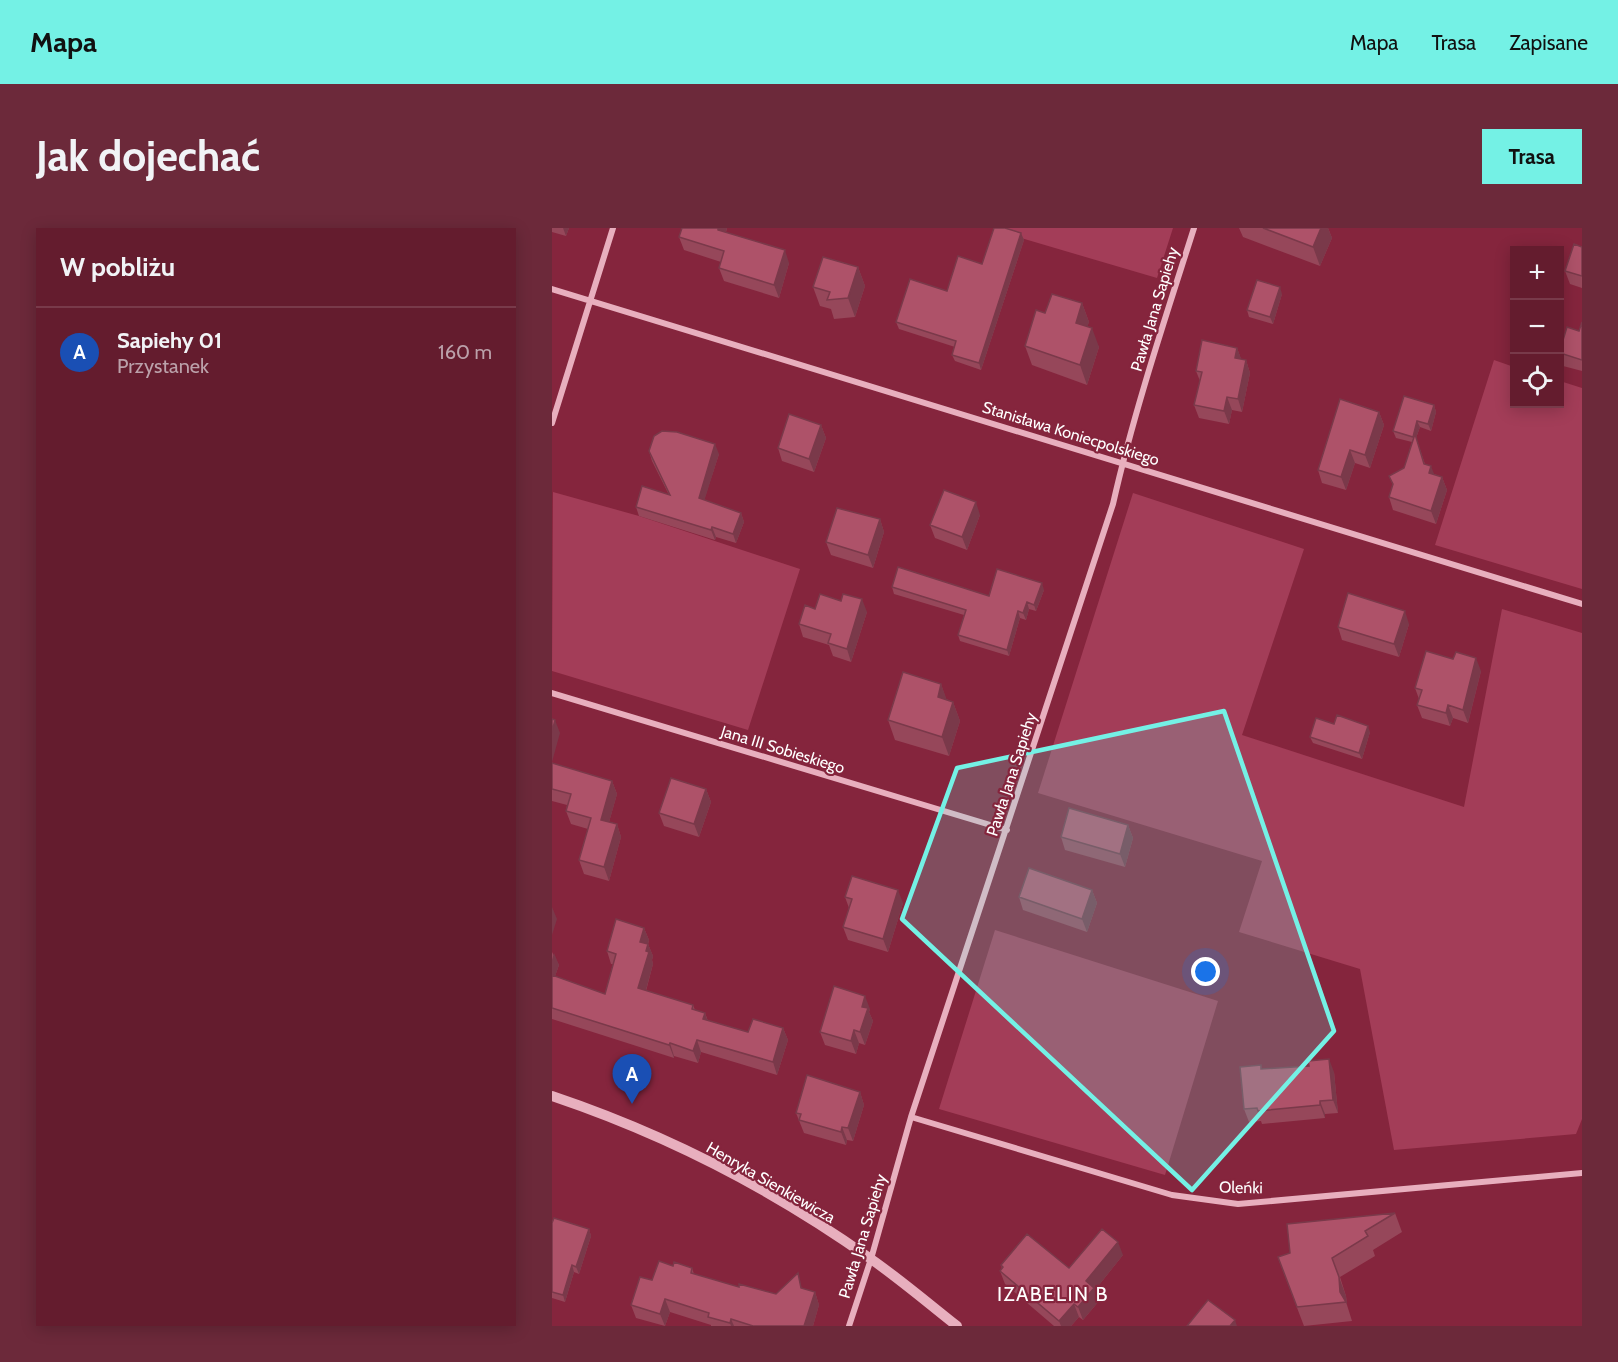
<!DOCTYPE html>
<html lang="pl">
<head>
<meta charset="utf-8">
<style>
	body { margin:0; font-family:Cabin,sans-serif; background:#6c293a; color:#f1f3f6 }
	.controls { position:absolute; right:18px; top:18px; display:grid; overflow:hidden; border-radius:0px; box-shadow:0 3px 15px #0003 }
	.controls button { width:54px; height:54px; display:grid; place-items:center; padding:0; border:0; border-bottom:2px solid #783a4a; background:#641c2e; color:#f1f3f6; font:30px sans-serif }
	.you { position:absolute; left:654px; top:744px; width:21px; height:21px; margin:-15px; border:4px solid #fff; border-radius:50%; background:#1a73e8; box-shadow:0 0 0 9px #1a73e833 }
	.badge { display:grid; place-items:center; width:39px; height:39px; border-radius:50%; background:#74f1e5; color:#fff; font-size:20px; font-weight:700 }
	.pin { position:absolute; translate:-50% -50px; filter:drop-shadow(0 2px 3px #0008) }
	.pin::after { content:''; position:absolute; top:32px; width:21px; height:18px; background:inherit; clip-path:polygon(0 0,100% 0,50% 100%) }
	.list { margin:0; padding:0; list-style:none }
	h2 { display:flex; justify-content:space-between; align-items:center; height:78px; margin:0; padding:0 24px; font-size:26px }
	h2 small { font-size:20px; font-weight:400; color:#bba1aa }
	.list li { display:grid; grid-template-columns:39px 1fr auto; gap:18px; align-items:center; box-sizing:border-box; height:90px; padding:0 24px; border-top:2px solid #783a4a }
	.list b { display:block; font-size:22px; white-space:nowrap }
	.list p { margin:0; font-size:20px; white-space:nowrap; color:#bba1aa }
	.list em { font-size:20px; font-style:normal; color:#bba1aa }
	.icon { flex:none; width:33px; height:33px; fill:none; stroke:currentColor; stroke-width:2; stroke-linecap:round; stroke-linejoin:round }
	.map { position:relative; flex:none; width:1030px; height:1098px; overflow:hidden; border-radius:0px }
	header { display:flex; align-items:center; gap:36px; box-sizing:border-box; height:84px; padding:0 30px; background:#74f1e5; color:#111 }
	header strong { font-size:28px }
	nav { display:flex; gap:33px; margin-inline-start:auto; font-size:21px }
	.intro { display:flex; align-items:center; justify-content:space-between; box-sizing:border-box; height:144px; padding:0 36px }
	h1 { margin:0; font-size:42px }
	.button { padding:15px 27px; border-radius:0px; background:#74f1e5; color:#111; font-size:21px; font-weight:700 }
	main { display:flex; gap:36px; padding:0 36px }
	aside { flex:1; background:#641c2e; border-radius:0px; box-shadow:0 3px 15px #0003 }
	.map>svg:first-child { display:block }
	.green { fill:#a33d58 }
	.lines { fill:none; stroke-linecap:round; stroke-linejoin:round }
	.minor { stroke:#e8afbe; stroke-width:6 }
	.tertiary { stroke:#e8afbe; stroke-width:10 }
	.wall { fill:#96475a }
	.shaded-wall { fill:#7a394a }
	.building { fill:#ae5269; stroke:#7a394a; stroke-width:1.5 }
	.marked { fill:#74f1e5; fill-opacity:0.2; stroke:#74f1e5; stroke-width:4.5; stroke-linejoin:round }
	.labels { text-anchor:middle; stroke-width:4.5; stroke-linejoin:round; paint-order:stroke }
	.street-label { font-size:16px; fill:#fff; stroke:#85253d }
	.quarter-label { font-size:20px; letter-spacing:1.5px; fill:#fff; stroke:#85253d }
</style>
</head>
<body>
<header>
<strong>Mapa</strong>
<nav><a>Mapa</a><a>Trasa</a><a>Zapisane</a></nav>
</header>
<div class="intro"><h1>Jak dojechać</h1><a class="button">Trasa</a></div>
<main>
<aside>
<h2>W pobliżu<small></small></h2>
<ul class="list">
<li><span class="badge" style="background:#1a4fb4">A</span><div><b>Sapiehy 01</b><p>Przystanek</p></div><em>160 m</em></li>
</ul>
</aside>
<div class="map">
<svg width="1030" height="1098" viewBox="0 0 1030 1098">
	<rect width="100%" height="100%" fill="#85253d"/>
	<path class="green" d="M443,0H621L605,50L445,3Z
		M942,132L962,139L963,176H1008V153L1030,160V361L883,317Z
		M1,264L87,288L248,341L196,502L0,443Z
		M581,265L752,321L690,507L912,579L950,381L1030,405V891L1024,906L842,922L808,741L687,704L710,633L486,565Z
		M443,702L666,773L613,947L387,881Z"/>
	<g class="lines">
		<path class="minor" d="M0,61L1030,376
			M0,195L61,0
			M0,465L455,602
			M359,889L620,967L686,976L1030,945
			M297,1098L319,1031L359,889L561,276C582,183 613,91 642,0"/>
		<path class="tertiary" d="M0,868C113,906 222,962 319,1031C349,1052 377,1076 405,1098"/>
	</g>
	<path class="wall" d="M0,0H17L14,8L0,4Z
		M130,0H175L174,4L237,35L227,70L172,53L167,40L169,34L132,22L127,9Z
		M687,0H776L780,10L768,38L691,9Z
		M469,5L472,12L429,142L403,133L400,127L403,119L347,101L344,94L395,63Z
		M1030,19V60L1018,56L1013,43Z
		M306,39L313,58L303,89L282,91L279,81L268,78L261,59Z
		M730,66L721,96L697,89L695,82Z
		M530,75L537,94L535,98L547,119L535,157L480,137L473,118L493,85Z
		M1030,94V143L1011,138L1008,127V122L1027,103Z
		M685,120L689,131L694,132L698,145L690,184L680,182L677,196L647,190L642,177L648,153L644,143Z
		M882,177L884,184L879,203L868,199L864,210L873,236L882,246L890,249L895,262L884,296L841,282L837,269L841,257L837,248L852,240L860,214L844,210L841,203Z
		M827,184L832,197L818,240L803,235L794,262L770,255L766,242Z
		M269,197L274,210L262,244L230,233L226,220Z
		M97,223L167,226L152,272L189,285L192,294L184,315L164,309L163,312L87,288L84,279L117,267L100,233Z
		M428,287L415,322L383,310L378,297Z
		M328,291L332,304L321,340L279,327L274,314Z
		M340,359L437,368L492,362L484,383L477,381L474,392L468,390L457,428L408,413L406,407L412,387L342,366Z
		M263,381L315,384L299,434L281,428L277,417L251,409L247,396Z
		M857,396L847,429L790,412L786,399Z
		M929,443L916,495L901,490L898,498L870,490L865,477L867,471L863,460Z
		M389,456L394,471L401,474L408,493L397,528L343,512L336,492Z
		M818,504L810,531L761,515L758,509Z
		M0,535L60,553L65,566L57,594L65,596L69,609L57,653L32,646L27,632L36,601L19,596L14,583L15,577L0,573Z
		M154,561L159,574L147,609L112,598L107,585Z
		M576,597L581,610L573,639L513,622L509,609Z
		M540,662L545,675L535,704L471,682L467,669Z
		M293,669L351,675L336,724L296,712L291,699L297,680Z
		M92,700L97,712L96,716L101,728L100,732L101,736L94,763L141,777L143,782L153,785L156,793L196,804L231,800L236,812L225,847L149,824L146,835L122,828V830L0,791V724L7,737L3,748L53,766L61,736H59L55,723Z
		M318,781L317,784L321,793L313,817L307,815L304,826L273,817L268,804Z
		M709,837L710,841L782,844L786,885L773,886V890L710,896L709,893L697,894L692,881Z
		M308,864L312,877L301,913L295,912L294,917L252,905L244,885Z
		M843,985L850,1004L821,1022L823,1028L788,1049L794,1068L795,1077L800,1093L752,1098L726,1030Z
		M0,995L37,1001L39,1008L27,1046L22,1044L13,1074L0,1070Z
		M571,1027L543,1062L547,1073L531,1092L527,1089L519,1098H502L453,1056L448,1043L450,1041L449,1037L517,1040Z
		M121,1038L140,1040L142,1046L187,1059L224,1066L251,1061L263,1064L267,1077L261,1098H159V1097L118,1084L113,1098L84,1090L79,1077L100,1052Z"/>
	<path class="shaded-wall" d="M11,0H17L14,8Z
		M166,0H175L170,15L166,2Z
		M769,0H776L780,10L768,38L761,19Z
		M469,5L472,12L429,142L427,135Z
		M233,22L237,35L227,70L222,57Z
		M306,39L313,58L303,89L296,70Z
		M728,59L730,66L721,96L718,89Z
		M530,75L537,94L531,114L524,95Z
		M540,100L547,119L535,157L528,137Z
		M685,120L690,133L683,130Z
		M694,132L698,145L690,184L686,171Z
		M675,169L680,182L677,196L672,183Z
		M882,177L884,184L879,203L876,196Z
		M827,184L832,197L818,240L813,227Z
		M865,193L868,199L864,210L877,249L861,209Z
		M269,197L274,210L262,244L257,231Z
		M163,216L167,226L150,280L147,270Z
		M798,222L803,235L794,262L789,249Z
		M879,238L884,251L877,245Z
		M890,249L895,262L884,296L879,283Z
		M424,274L428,287L415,322L410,309Z
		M189,285L192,294L184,315L181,306Z
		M328,291L332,304L321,340L316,327Z
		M160,299L164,309L163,312L159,302Z
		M490,355L492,362L484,383L482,377Z
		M310,371L315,384L299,434L295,421Z
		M475,374L477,381L474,392L471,385Z
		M466,383L468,390L457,428L455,422Z
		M853,383L857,396L847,429L842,416Z
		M924,430L929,443L916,495L911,482Z
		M389,456L396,475L386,469Z
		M401,474L408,493L397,528L390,509Z
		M896,477L901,490L898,498L894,485Z
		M3,492L8,505L0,534V504Z
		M816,498L818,504L810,531L807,525Z
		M60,553L65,566L54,605L49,592Z
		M154,561L159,574L147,609L142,596Z
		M65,596L69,609L57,653L52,639Z
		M576,597L581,610L573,639L568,626Z
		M346,662L351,675L336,724L331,711Z
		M540,662L545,675L535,704L530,691Z
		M0,679L5,691L0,707Z
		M92,700L97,712L93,726L88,714Z
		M96,716L101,728L100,732L101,736L91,773L86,760Z
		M2,725L7,737L0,757V732Z
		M313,768L318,781L317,784L321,793L313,817L308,804L310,779Z
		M153,785L157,797L151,791Z
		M231,800L236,812L225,847L221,834Z
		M302,802L307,815L304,826L299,813Z
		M145,812L149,824L146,835L141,823Z
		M118,815L122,828V830L117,817Z
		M777,831L782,844L786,885L781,872Z
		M308,864L312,877L301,913L296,900Z
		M768,873L773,886V890L768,877Z
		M290,899L295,912L294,917L289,904Z
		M37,1001L39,1008L27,1046L24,1039Z
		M566,1014L571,1027L543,1062L547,1073L531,1092L526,1079L534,1053Z
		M20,1037L22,1044L13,1074L11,1067Z
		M787,1049L794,1068L795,1077L788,1064Z
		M263,1064L267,1077L261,1098H252Z
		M113,1071L118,1084L113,1098L108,1086Z
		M522,1076L527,1089L519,1098H509L507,1093Z
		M179,1091L182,1098H179L178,1095Z
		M683,1092L685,1098H678Z"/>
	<path class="building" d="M130,0H166V2L233,22L222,57L167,40L172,23L127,9Z
		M442,0H453L469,5L427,135L400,127L404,113L344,94L358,51L395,63L406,28L430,36Z
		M711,0H769L761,19Z
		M1022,16L1030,19V48L1013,43Z
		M271,29L306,39L296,70L275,72L278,64L261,59Z
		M705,52L728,59L718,89L695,82Z
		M500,66L530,75L524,95L540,100L528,137L473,118L484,82L493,85Z
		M1030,94V132L1008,125V122L1015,99L1027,103Z
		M650,112L685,120L683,130L694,132L686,171L675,169L672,183L642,177L650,144L644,143Z
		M852,168L882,177L876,196L865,193L861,209L841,203Z
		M788,171L827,184L813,227L798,222L789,249L766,242Z
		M237,186L269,197L257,231L226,220Z
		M110,203L125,204L163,216L147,270L189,285L181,306L160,299L159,302L84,279L90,258L118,267L97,223L102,208Z
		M863,206L872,236L879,238L877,245L890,249L879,283L837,269L841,256L837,248L852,240Z
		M392,262L424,274L410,309L378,297Z
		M285,280L328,291L316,327L274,314Z
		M346,339L437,368L445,341L490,355L482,377L475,374L471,385L466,383L455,422L406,407L414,382L340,359Z
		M796,365L853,383L842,416L786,399Z
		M268,366L289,373L291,366L310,371L295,421L276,415L279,406L247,396L253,377L263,381Z
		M874,423L901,431L904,424L924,430L911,482L896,477L894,485L865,477L870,462L863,460Z
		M351,444L389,456L386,469L401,474L390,509L336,492Z
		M785,487L816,498L807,525L758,509L764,490L782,496Z
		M0,491L3,492L0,504Z
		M0,535L60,553L49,592L65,596L52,639L27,632L39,590L14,583L19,566L0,561Z
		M119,550L154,561L142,596L107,585Z
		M517,580L576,597L568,626L509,609Z
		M477,640L540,662L530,691L467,669Z
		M300,648L346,662L331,711L291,699L300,671L293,669Z
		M64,691L92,700L88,714L96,716L94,723L97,724L86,760L141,777L140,781L153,785L151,791L196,804L201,791L231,800L221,834L145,812L141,823L118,815L117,817L0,780V747L53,766L64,726L55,723Z
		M282,758L313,768L310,779L316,780L308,804L302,802L299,813L268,804Z
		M777,831L781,872L768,873V877L706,883L705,880L692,881L688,839L709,837V841L757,838L756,833Z
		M255,847L308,864L296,900L290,899L289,904L247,892L249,886L244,885Z
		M843,985L813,1003L816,1008L780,1030L787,1049L788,1064L794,1074L745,1079L726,1029L738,1025L735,996Z
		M2,990L37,1001L24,1039L20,1037L11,1067L0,1064V995Z
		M550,1001L566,1014L534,1053L542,1060L526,1079L522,1076L507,1093L448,1043L451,1039L449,1037L475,1006L517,1040Z
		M107,1033L121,1038L122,1034L140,1040L139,1045L187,1059V1056L224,1066L246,1045L249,1060L263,1064L252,1098H201L179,1091L178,1095L156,1089L157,1085L113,1071L108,1086L79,1077L88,1049L100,1052Z
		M656,1072L683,1092L678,1098H635Z"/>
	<path class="marked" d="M672,483L782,803L640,962L350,691L405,540Z"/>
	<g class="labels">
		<g class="street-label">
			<text transform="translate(602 81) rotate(-73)" y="6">Pawła Jana Sapiehy</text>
			<text transform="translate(519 205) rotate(17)" y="6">Stanisława Koniecpolskiego</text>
			<text transform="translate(231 521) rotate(17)" y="6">Jana III Sobieskiego</text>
			<text transform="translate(459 546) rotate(-72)" y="6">Pawła Jana Sapiehy</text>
			<text transform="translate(219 954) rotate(30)" y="6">Henryka Sienkiewicza</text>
			<text transform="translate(689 959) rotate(1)" y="6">Oleńki</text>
			<text transform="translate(310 1008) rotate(-73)" y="6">Pawła Jana Sapiehy</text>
		</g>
		<g class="quarter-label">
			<text x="501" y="1073">IZABELIN B</text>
		</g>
	</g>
</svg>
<div class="controls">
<button>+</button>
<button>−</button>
<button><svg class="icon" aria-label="locate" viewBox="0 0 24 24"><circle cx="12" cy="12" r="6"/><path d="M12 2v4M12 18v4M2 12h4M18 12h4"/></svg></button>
</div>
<div class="you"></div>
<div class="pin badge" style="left:80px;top:876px;background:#1a4fb4">A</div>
</div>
</main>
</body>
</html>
